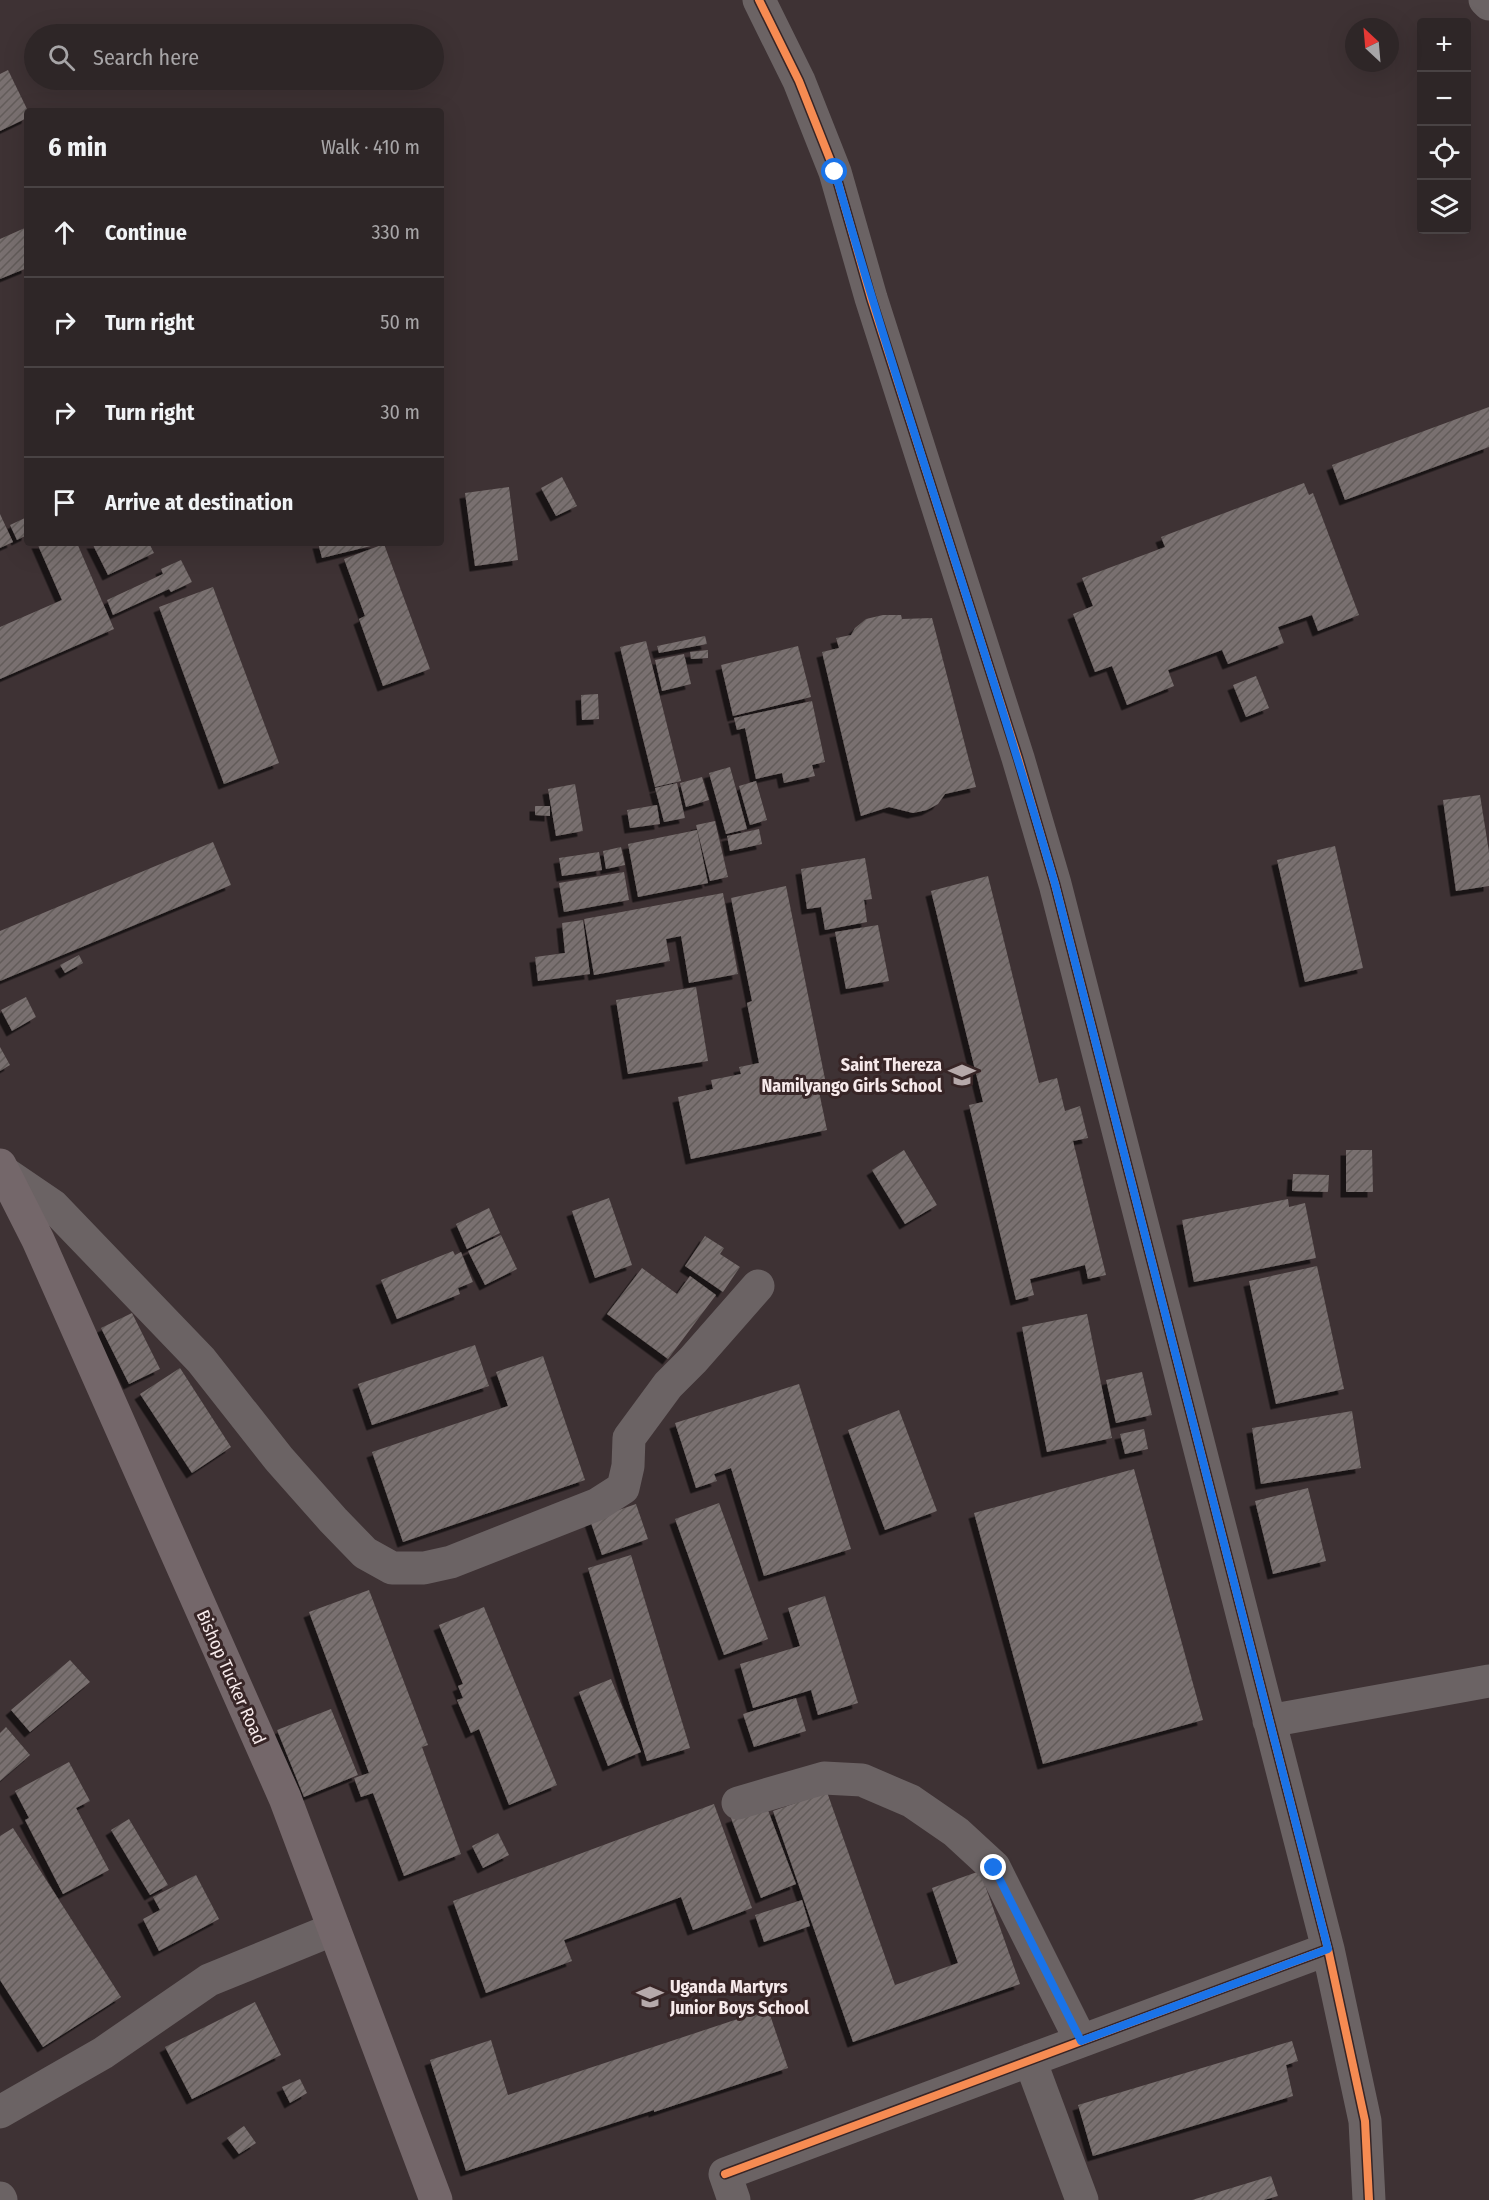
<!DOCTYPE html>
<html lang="en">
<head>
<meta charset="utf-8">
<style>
	body { margin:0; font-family:"Fira Sans Condensed",sans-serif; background:#3a3233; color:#f1f3f6 }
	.controls { position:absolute; right:18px; top:18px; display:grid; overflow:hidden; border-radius:6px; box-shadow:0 6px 24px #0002 }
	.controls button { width:54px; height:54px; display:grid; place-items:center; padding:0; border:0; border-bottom:2px solid #494344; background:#2e2627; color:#f1f3f6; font:30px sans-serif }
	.compass { position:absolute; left:1345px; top:18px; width:54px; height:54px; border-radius:50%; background:#2e2627; box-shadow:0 6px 24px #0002; rotate:334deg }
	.stop { position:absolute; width:18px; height:18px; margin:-14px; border:4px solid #1a73e8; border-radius:50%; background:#fff }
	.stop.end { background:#1a73e8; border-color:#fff; box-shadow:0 2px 6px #0008 }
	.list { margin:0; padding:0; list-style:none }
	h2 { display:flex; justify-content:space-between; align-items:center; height:78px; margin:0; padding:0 24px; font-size:26px }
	h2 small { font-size:20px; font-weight:400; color:#a7a5a7 }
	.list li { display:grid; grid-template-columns:39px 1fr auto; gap:18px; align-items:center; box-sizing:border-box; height:90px; padding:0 24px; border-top:2px solid #494344 }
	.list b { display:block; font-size:22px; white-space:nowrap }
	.list em { font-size:20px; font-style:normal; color:#a7a5a7 }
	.icon { flex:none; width:33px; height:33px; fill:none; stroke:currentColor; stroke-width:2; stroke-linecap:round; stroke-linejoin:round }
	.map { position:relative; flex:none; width:1489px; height:2200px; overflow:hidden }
	.search { position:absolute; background:#2e2627; box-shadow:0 6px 24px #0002; left:24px; top:24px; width:420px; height:66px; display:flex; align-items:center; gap:15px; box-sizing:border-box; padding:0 21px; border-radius:33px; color:#a7a5a7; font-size:22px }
	.panel { position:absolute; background:#2e2627; box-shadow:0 6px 24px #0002; left:24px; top:108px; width:420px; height:438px; border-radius:6px }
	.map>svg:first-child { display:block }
	.building { fill:url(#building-hatch); filter:url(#shadow) }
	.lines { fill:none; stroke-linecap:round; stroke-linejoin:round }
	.minor { stroke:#6b6364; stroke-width:33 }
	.major { stroke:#74676a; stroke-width:33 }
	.cycleway-casing { stroke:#372526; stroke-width:11 }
	.cycleway { stroke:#f68b52; stroke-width:8 }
	.route { stroke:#1a73e8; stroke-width:8 }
	.labels { text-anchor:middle; stroke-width:6; stroke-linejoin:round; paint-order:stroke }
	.poi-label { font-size:18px; font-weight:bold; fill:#f6e9ea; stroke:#372526; text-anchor:end }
	.street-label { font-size:18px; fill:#f6e9ea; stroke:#372526 }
</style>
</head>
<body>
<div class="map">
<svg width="1489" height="2200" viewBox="0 0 1489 2200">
	<defs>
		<pattern id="building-hatch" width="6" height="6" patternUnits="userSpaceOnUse" patternTransform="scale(1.5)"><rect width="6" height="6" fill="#79706f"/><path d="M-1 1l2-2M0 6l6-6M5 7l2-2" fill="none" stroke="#625b5a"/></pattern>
		<filter id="shadow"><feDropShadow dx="-5.5" dy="5.5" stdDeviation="0" flood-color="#0009"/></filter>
	</defs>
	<rect width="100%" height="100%" fill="#3e3234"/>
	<path class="building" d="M8,70L28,111L27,118L0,131V74Z
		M27,227V268L0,279V239Z
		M1489,407V447L1345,500L1332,465Z
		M562,477L577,506L556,516L541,488Z
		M1304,483L1309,495L1313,493L1359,615L1318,631L1312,615L1278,627L1284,643L1228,664L1222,650L1168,670L1174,686L1127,705L1112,666L1095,672L1073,614L1093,606L1082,578L1165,547L1161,537Z
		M509,487L518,560L475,566L465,493Z
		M0,514L13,542L0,548Z
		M27,517V535L17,540L10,525Z
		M37,543H77L114,629L0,679V627L62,600Z
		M92,543H149L154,553L108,575Z
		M318,543H379V544L322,558Z
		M384,544L430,669L383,686L359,619L365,616L344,559Z
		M181,560L192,582L171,592L169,589L113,615L107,600L163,574L161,569Z
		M213,587L279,763L224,784L159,607Z
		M883,615H901L902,619L932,618L976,787L945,794L938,804L927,810L913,813L889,807L861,816L822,652L839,648L836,638L851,635L855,628L866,619Z
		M705,636L707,644L659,653L657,646Z
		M646,641L681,781L655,787L620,647Z
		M798,646L811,697L733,716L721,665Z
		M708,650V658L691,659L690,652Z
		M684,654L691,684L662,691L655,660Z
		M1256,676L1269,708L1246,717L1233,685Z
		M598,694L599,719L582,720L581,695Z
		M812,701L825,762L812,765L815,776L784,783L782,773L756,779L745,728L737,730L734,718Z
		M730,767L747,829L726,834L709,773Z
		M702,777L709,800L686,807L680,783Z
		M756,781L767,820L750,825L739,786Z
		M677,783L685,818L664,822L655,788Z
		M575,784L583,831L556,836L548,789Z
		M1480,795L1489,852V886L1456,891L1443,800Z
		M657,805L660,824L630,828L627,810Z
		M535,806H550V816L535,815Z
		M715,821L728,877L710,881L696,825Z
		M759,829L762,844L730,851L727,836Z
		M697,830L708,883L638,897L628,844Z
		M213,842L231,885L0,981V931Z
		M1335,846L1363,968L1305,982L1277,860Z
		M621,847L625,865L606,869L603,851Z
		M599,852L602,870L562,876L559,858Z
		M865,858L872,899L864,900L867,922L825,930L821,907L807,909L801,869Z
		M624,872L629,900L564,912L559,883Z
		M988,876L1039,1083L1057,1078L1065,1111L1080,1106L1088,1138L1073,1141L1106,1275L1088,1279L1085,1265L1030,1279L1034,1295L1016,1300L969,1105L983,1102L931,891Z
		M786,886L825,1079L817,1082L827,1130L691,1159L678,1097L713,1089L711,1080L741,1074L739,1067L759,1063L747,1003L752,1001L731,898Z
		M723,893L738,974L689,983L681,936L666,939L670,961L594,975L584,919Z
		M583,920L590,974L538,981L535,957L565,953L562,923Z
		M878,925L889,981L846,989L835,932Z
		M79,955L83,963L65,973L60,965Z
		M696,987L708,1061L628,1074L616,1000Z
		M26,997L36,1017L12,1031L1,1010Z
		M0,1047L10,1065L0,1071Z
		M904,1150L937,1205L905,1224L872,1170Z
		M1346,1150H1372L1373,1192H1346Z
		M1293,1174L1329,1175L1328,1192L1292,1191Z
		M609,1198L632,1265L595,1278L572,1211Z
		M1288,1199L1289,1207L1305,1203L1316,1258L1194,1282L1182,1220Z
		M489,1208L500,1233L467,1249L456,1224Z
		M501,1235L517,1269L485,1285L468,1251Z
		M705,1236L724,1248L720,1254L740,1267L723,1292L685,1266Z
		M453,1251L455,1255L461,1252L473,1282L458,1288L460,1294L397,1319L381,1280Z
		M1317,1266L1344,1389L1276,1404L1249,1281Z
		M642,1268L677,1294L690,1276L716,1295L668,1359L607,1314Z
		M132,1313L160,1369L129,1384L101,1328Z
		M1087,1314L1112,1438L1047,1452L1022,1327Z
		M475,1345L489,1386L372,1425L358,1384Z
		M543,1356L585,1480L403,1542L372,1452L508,1406L496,1372Z
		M180,1368L231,1447L192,1473L140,1394Z
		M1142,1372L1152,1415L1116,1423L1106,1380Z
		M799,1384L851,1549L764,1576L731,1468L714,1474L717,1481L696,1488L675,1423Z
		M899,1410L937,1511L885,1530L848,1430Z
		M1352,1411L1361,1468L1261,1484L1252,1428Z
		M1144,1429L1148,1449L1125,1454L1120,1434Z
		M1134,1469L1203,1720L1043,1764L974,1513Z
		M1308,1488L1326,1561L1273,1574L1255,1501Z
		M719,1503L768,1639L724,1655L675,1519Z
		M636,1504L648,1539L602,1555L590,1520Z
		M631,1555L690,1748L647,1761L588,1568Z
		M369,1590L428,1745L422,1747L461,1854L404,1876L373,1793L361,1797L354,1778L369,1773L309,1612Z
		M825,1596L858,1703L818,1715L811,1690L753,1708L740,1664L800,1646L788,1608Z
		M484,1607L557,1785L509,1805L479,1729L471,1733L457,1700L463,1698L458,1686L463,1684L439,1625Z
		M70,1660L90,1682L30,1732L11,1710Z
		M611,1679L641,1752L608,1766L579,1692Z
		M796,1698L806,1731L754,1747L743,1714Z
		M331,1709L358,1775L304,1797L277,1730Z
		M6,1727L30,1755L0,1781V1733Z
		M69,1762L90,1801L76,1808L109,1870L63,1894L25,1820L29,1818L15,1791Z
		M827,1792L895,1985L958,1963L932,1888L980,1871L1020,1984L853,2042L773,1811Z
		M714,1804L752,1908L693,1930L681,1897L564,1940L572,1961L486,1993L453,1901Z
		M766,1805L796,1884L761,1898L731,1818Z
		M129,1819L168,1885L150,1895L111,1830Z
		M13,1828L121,1997L43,2047L0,1980V1836Z
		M498,1833L509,1855L483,1868L472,1846Z
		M196,1875L219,1919L159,1951L143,1919L160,1910L153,1897Z
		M802,1900L810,1926L764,1942L755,1915Z
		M255,2002L281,2055L192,2099L165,2047Z
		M768,2009L788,2068L654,2112V2110L466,2171L430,2060L491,2040L508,2095Z
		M1292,2041L1298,2061L1286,2065L1293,2096L1093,2156L1078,2105Z
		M300,2079L307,2093L290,2103L282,2087Z
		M244,2126L256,2143L239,2154L227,2138Z
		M1271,2176L1278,2196L1264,2200H1192Z"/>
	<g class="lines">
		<path class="minor" d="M759,0L799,81L835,172L871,298L1018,758L1055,884L1328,1949L1365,2121L1369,2200
			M1485,0L1489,4
			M6,1174L53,1206L201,1360L279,1459L333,1520L365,1553L392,1568H424L451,1562L598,1504L623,1488L628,1466L629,1438L668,1385L693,1360L758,1286
			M1269,1721L1489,1681
			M738,1803L824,1778L862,1780L911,1801L956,1832L994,1867L1081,2041
			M1030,2060L1082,2200
			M0,2112L103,2053L209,1980L334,1929
			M0,2198L1,2200
			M734,2200L725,2174L1328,1949"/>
		<path class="major" d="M0,1165L38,1240L285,1798L436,2200"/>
		<defs>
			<path id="cycleway" d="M759,0L799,81L835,172L871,298L1018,758L1055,884L1328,1949L1365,2121L1369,2200
				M725,2174L1328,1949"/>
		</defs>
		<use href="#cycleway" class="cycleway-casing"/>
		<use href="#cycleway" class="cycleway"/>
	</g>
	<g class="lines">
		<path class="route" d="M835,172C903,411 986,645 1055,884L1328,1949L1081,2041L994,1868"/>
	</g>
	<defs>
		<symbol id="school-bare" viewBox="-9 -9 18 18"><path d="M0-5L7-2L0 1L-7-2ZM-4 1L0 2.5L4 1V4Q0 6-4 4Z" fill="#b6a9aa" stroke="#372526" stroke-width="2.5" paint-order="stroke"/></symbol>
	</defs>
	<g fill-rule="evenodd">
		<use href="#school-bare" x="943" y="1056" width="38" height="38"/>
		<use href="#school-bare" x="631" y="1978" width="38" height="38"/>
	</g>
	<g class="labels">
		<g class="poi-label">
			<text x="942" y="1071">Saint Thereza<tspan x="942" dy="21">Namilyango Girls School</tspan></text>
			<text x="670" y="1993" text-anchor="start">Uganda Martyrs<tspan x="670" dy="21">Junior Boys School</tspan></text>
		</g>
		<g class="street-label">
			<text transform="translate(231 1677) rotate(66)" y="6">Bishop Tucker Road</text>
		</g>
	</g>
</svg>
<div class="controls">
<button>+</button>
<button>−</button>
<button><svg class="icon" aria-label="locate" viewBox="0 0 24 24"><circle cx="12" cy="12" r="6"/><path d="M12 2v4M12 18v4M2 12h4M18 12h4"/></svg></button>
<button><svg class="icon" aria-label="layers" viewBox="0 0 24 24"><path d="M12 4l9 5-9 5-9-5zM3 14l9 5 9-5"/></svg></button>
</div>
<svg class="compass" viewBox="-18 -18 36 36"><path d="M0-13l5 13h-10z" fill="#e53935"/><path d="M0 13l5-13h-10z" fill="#a7a5a7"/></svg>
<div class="stop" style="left:835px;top:172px"></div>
<div class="stop end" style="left:994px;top:1868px"></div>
<div class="search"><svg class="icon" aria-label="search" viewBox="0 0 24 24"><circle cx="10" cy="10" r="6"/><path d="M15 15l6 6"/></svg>Search here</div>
<section class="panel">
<h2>6 min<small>Walk · 410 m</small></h2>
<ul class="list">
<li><svg class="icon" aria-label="ahead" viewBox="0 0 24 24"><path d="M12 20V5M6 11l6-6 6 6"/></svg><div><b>Continue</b></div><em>330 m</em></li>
<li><svg class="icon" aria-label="right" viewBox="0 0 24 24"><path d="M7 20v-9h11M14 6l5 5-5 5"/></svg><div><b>Turn right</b></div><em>50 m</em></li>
<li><svg class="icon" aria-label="right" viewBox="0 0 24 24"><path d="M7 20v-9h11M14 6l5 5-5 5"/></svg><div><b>Turn right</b></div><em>30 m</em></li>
<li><svg class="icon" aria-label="arrive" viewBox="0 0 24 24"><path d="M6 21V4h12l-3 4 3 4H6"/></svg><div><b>Arrive at destination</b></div></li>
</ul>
</section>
</div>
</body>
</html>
